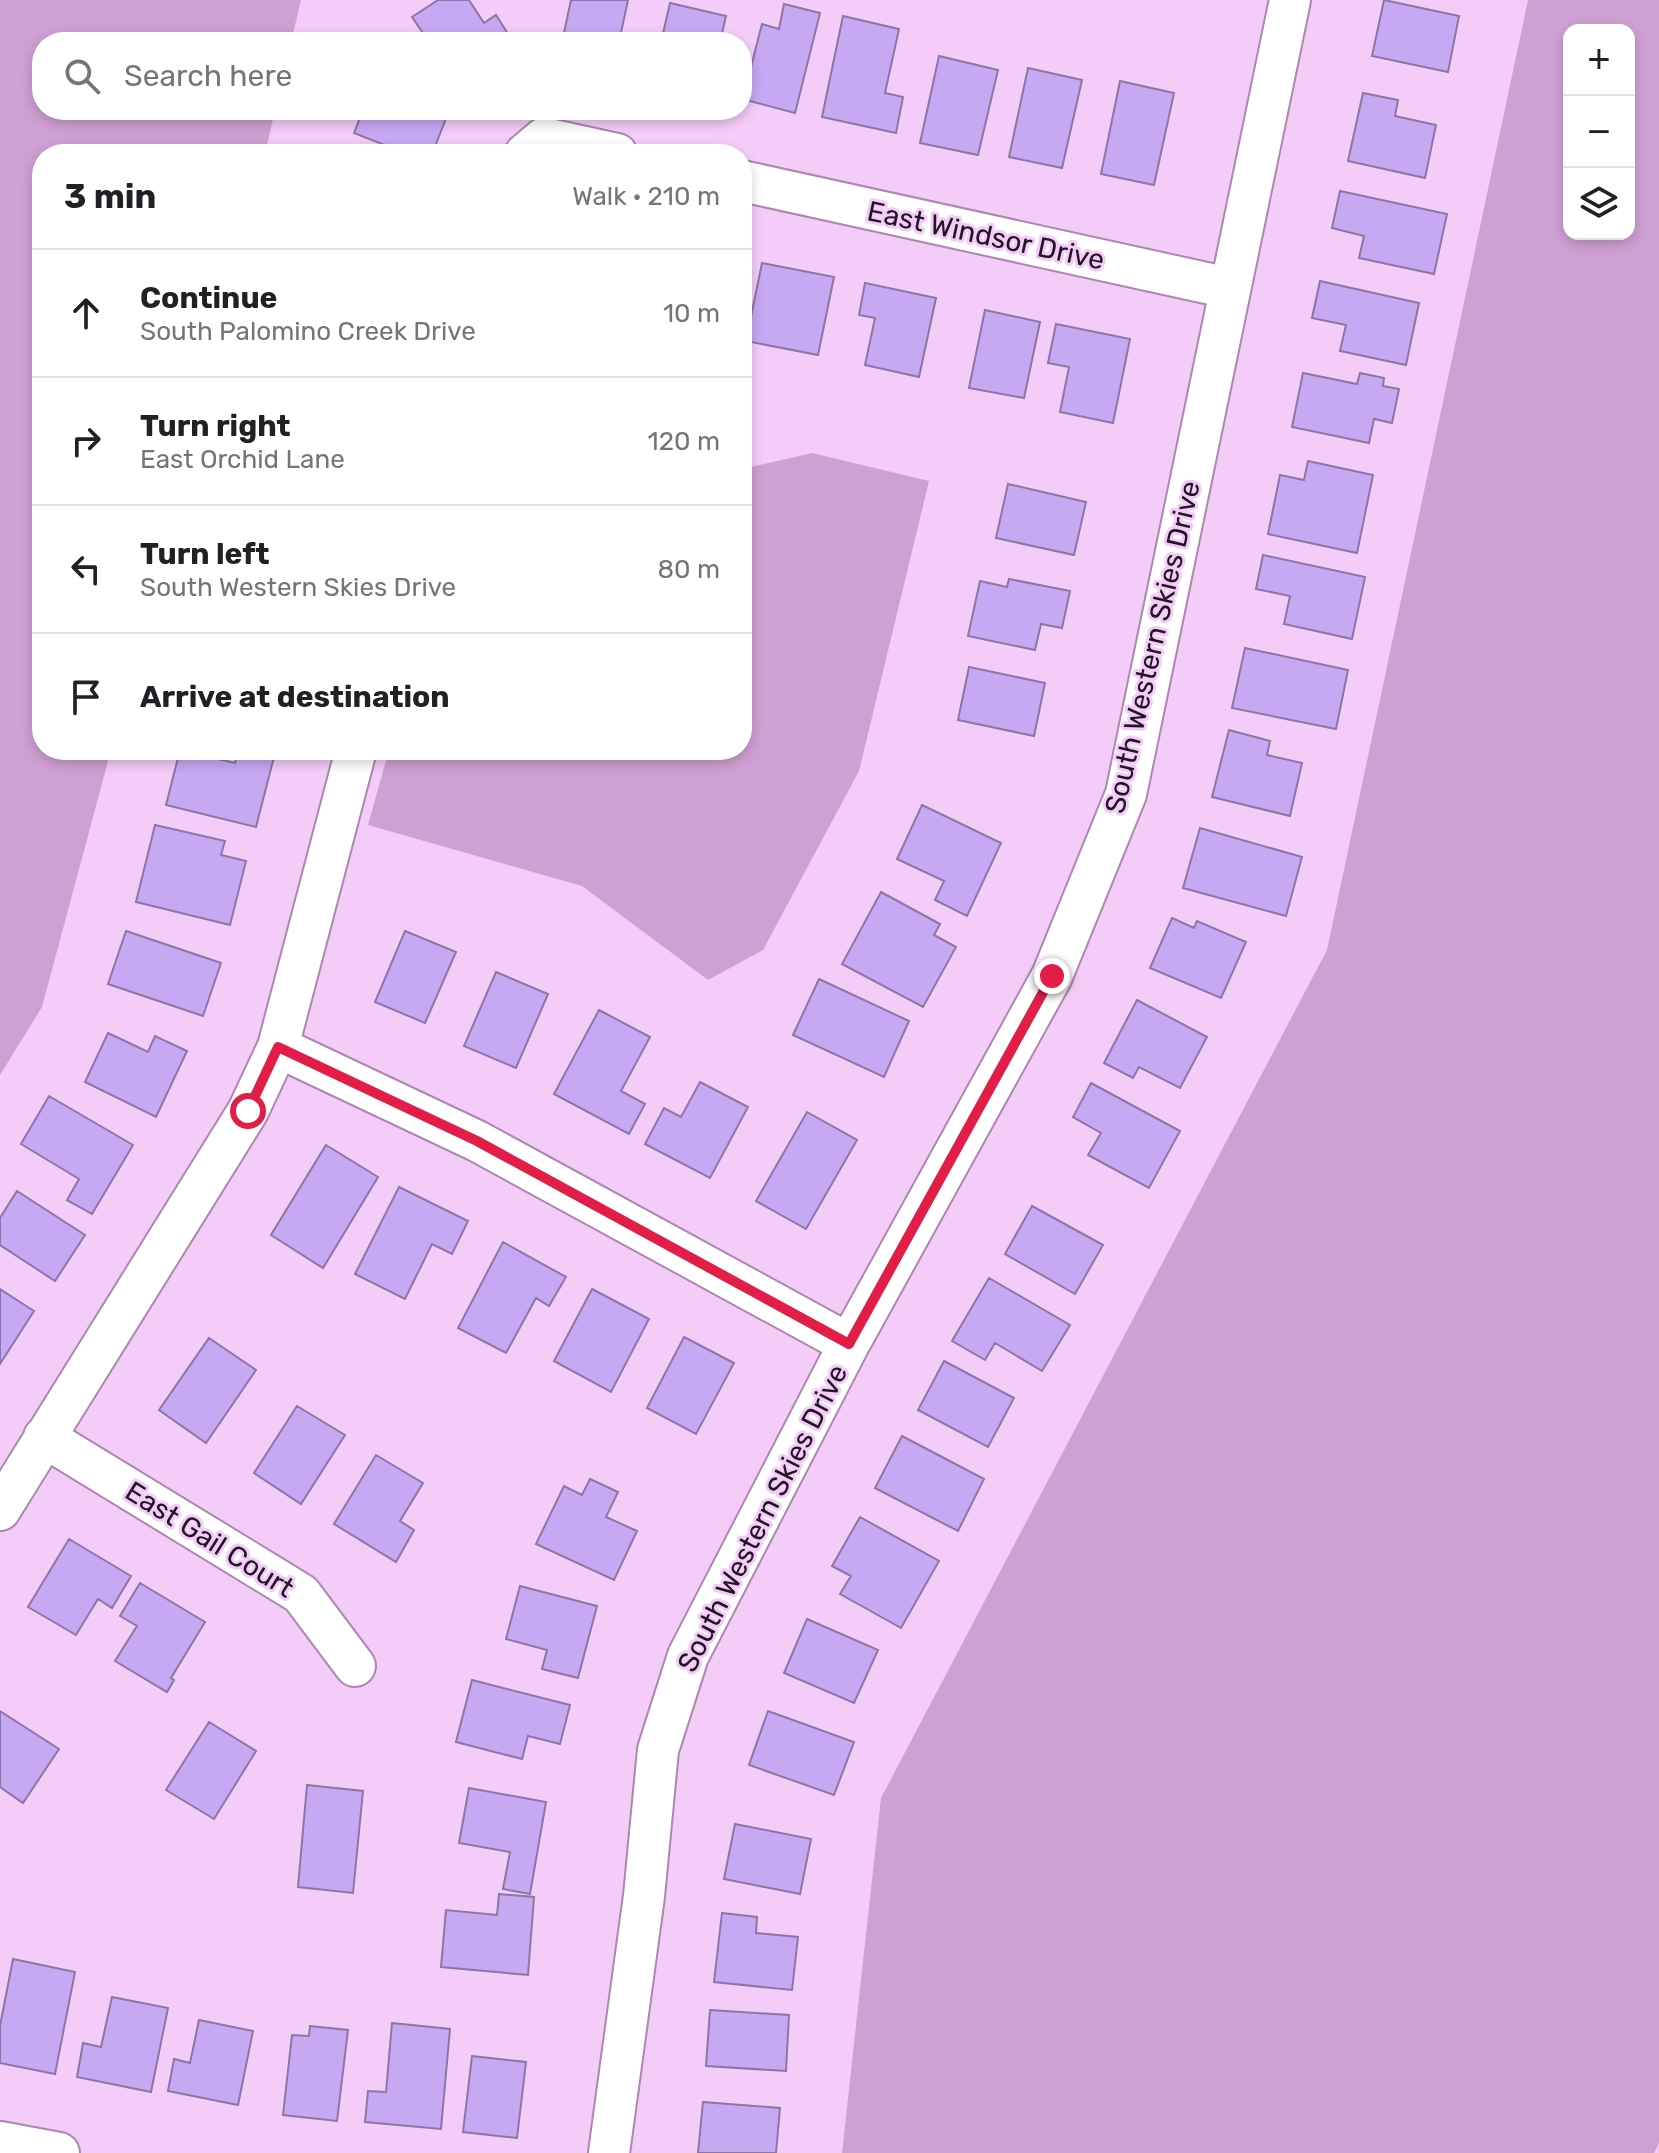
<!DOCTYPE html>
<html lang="en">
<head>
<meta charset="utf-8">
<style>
	body { margin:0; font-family:Rubik,sans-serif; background:#f2f2f2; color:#202124 }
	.controls { position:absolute; right:24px; top:24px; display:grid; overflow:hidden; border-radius:16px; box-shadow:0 4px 12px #0003 }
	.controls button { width:72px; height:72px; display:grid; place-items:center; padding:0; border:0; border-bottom:2px solid #e0e0e0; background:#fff; color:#202124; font:40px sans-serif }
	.stop { position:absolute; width:24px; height:24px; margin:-18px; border:6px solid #e11d48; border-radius:50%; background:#fff }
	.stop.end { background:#e11d48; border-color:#fff; box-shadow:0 2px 8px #0008 }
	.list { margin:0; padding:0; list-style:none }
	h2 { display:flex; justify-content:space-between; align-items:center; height:104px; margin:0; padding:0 32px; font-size:34px }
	h2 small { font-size:26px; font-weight:400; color:#757577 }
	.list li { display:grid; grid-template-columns:52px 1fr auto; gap:24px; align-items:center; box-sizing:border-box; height:128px; padding:0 32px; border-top:2px solid #e0e0e0 }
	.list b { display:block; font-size:30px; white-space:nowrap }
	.list p { margin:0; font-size:26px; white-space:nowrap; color:#757577 }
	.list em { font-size:26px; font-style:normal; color:#757577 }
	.icon { flex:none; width:44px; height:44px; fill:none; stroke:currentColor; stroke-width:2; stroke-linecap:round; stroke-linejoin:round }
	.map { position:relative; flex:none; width:1659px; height:2153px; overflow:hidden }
	.search { position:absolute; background:#fff; box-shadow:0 4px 12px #0003; left:32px; top:32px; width:720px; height:88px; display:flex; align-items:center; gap:20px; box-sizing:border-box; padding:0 28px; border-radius:32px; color:#757577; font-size:30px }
	.panel { position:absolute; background:#fff; box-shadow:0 4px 12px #0003; left:32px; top:144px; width:720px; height:616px; border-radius:32px }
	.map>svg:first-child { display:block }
	.green { fill:#cfa0d3; fill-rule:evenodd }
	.building { fill:#c7a8f3; stroke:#8b77a6; stroke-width:2 }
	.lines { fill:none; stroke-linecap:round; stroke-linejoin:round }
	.minor-casing { stroke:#ad87b1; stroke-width:44 }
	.minor { stroke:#fff; stroke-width:40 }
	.route { stroke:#e11d48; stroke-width:10 }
	.labels { text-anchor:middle; stroke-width:6; stroke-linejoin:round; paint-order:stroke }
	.street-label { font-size:28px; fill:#231525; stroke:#f4ccf8 }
</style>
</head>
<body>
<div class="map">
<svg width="1659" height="2153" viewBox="0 0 1659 2153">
	<rect width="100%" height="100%" fill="#f4ccf8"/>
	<path class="green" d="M0,0H301L291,42H42V110H275L265,154H42V750H111L42,1007L0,1075Z
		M1528,0H1659V2143L1654,2153H842L881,1798L1327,950ZM1629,30V234H1569V30Z
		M812,453L929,481L859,771L763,950L708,980L582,886L368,825L389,750H742V469Z"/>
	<path class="building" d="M438,0H469L484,23L496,15L513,42H429L412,17Z
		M571,0H628L619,42H562Z
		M1384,0L1459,16L1448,72L1372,56Z
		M670,3L726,16L720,42H661Z
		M784,4L820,13L795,113L742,99V65L751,67L762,24L779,29Z
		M843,16L899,29L885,93L903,97L896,133L822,117Z
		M939,56L998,70L978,155L920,143Z
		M1028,68L1082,80L1062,168L1009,157Z
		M1120,81L1174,93L1154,185L1101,174Z
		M1363,93L1398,100L1395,116L1436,125L1425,178L1348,161Z
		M363,110H445L449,111L432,154H407L354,133Z
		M1340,191L1447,214L1434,274L1359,258L1364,236L1332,228Z
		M762,263L834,277L818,355L746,341Z
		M1320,281L1419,303L1406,365L1340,351L1346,325L1312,318Z
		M865,283L936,298L919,377L865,365L875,318L859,315Z
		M985,310L1040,322L1024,398L969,388Z
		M1056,324L1130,339L1113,423L1060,412L1069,367L1048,363Z
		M1303,373L1357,384L1360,373L1384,378L1383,386L1399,389L1392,423L1374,419L1369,443L1292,427Z
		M1308,461L1373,475L1357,553L1268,534L1280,475L1304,480Z
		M1008,484L1086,502L1074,555L996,538Z
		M1263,555L1365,577L1352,639L1284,624L1290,596L1256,589Z
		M1009,579L1070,591L1062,628L1041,624L1035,650L968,636L980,581L1007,587Z
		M1245,648L1348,670L1336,729L1232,708Z
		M969,667L1045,683L1034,736L958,720Z
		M1229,730L1270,741L1267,755L1302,763L1290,816L1212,797Z
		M180,750L235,763L238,750L274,757L256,827L166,805Z
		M922,805L1001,843L967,916L935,900L944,881L897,859Z
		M155,825L225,841L221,855L246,861L230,925L136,902Z
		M1200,828L1302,857L1286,916L1183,888Z
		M881,892L940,924L934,935L956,947L923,1007L842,964Z
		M1172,918L1194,928L1197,921L1246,942L1221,998L1150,968Z
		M126,931L221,963L203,1016L108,984Z
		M405,931L456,952L425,1023L375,1002Z
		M496,972L548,994L516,1068L464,1046Z
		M819,979L909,1021L884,1077L793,1035Z
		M1137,1000L1207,1037L1180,1088L1139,1067L1133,1078L1104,1063Z
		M599,1010L650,1037L621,1091L645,1104L629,1134L554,1094Z
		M108,1033L148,1052L155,1036L187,1051L156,1117L85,1082Z
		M700,1082L748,1107L710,1178L645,1144L664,1108L681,1117Z
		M1091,1083L1180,1131L1149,1188L1088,1155L1101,1133L1073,1117Z
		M49,1096L133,1145L92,1214L67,1200L79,1179L21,1144Z
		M807,1112L857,1140L806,1229L756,1201Z
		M326,1145L378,1177L323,1268L271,1235Z
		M399,1187L468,1221L452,1254L432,1244L405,1299L355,1274Z
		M17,1191L85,1235L55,1281L0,1245V1218Z
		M1032,1206L1103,1245L1075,1294L1005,1254Z
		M503,1242L566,1277L549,1306L536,1298L506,1353L458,1328Z
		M989,1278L1070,1325L1042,1371L995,1343L985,1360L952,1341Z
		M0,1289L34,1311L0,1364Z
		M592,1289L649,1319L611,1392L554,1361Z
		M684,1337L734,1363L696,1434L647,1408Z
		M209,1338L256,1370L206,1443L159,1410Z
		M944,1361L1014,1398L988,1447L918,1410Z
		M297,1406L345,1435L301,1504L254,1473Z
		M902,1436L984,1479L958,1531L875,1488Z
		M376,1455L423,1483L400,1521L414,1530L396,1562L334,1524Z
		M590,1479L618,1492L606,1517L637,1531L614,1580L536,1544L564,1486L582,1495Z
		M860,1517L939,1561L901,1628L840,1594L851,1576L832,1566Z
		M69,1539L131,1576L112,1608L98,1599L76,1635L28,1607Z
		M140,1583L205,1622L171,1678L174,1680L167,1692L115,1661L137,1626L120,1616Z
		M520,1586L597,1606L578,1678L542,1669L547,1650L506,1639Z
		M807,1619L878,1650L854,1703L784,1673Z
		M472,1680L570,1705L560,1744L528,1736L522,1759L456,1742Z
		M0,1711L59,1749L23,1803L0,1787Z
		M768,1711L854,1742L834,1795L749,1765Z
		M209,1722L256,1751L214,1819L166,1790Z
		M307,1785L363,1791L353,1893L298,1887Z
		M469,1788L546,1802L530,1894L503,1889L510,1852L459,1843Z
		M735,1824L811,1839L800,1894L724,1879Z
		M499,1894L534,1897L528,1975L441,1967L446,1910L497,1915Z
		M722,1913L757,1917L756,1933L798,1937L792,1990L714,1982Z
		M13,1959L75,1972L55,2074L0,2063V2026Z
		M112,1997L168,2008L151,2092L77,2077L83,2043L101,2047Z
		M710,2010L789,2015L786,2071L706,2066Z
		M199,2020L253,2031L238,2105L168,2091L174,2059L190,2063Z
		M392,2023L450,2029L441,2129L365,2122L368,2091L386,2092Z
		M310,2026L348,2030L337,2121L283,2115L292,2035L309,2036Z
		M472,2056L526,2062L517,2138L463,2132Z
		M703,2102L780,2108L776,2153H698Z"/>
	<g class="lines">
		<defs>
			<path id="minor" d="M525,154L544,138L617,154
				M742,181L1229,288
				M278,1047L477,1141L849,1344
				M44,1437L301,1594L355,1666
				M0,1510L248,1111L278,1047L356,750
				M0,2142L59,2153
				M609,2153L644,1896L658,1750L688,1656L849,1344L1052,976L1126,794L1290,0"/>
		</defs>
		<use href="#minor" class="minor-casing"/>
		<use href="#minor" class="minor"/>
	</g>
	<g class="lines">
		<path class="route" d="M248,1111L278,1047L477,1141L849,1344L1052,976"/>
	</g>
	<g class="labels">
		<g class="street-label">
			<text transform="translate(986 235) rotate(12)" y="10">East Windsor Drive</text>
			<text transform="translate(1152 647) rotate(-77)" y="10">South Western Skies Drive</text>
			<text transform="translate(762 1518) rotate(-63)" y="10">South Western Skies Drive</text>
			<text transform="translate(210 1539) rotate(32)" y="10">East Gail Court</text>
		</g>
	</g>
</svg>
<div class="controls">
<button>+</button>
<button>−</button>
<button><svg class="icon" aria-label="layers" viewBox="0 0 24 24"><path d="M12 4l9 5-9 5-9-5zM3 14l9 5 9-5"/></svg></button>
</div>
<div class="stop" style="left:248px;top:1111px"></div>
<div class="stop end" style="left:1052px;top:976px"></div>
<div class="search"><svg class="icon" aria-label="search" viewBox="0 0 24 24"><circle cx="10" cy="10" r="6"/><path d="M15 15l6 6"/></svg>Search here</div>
<section class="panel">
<h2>3 min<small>Walk · 210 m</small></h2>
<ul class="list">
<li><svg class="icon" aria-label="ahead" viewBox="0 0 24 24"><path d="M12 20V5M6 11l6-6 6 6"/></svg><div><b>Continue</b><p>South Palomino Creek Drive</p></div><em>10 m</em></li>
<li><svg class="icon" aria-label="right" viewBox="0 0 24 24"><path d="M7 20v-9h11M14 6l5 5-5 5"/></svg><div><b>Turn right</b><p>East Orchid Lane</p></div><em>120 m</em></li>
<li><svg class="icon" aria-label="left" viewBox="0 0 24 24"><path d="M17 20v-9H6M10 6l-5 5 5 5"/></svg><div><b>Turn left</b><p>South Western Skies Drive</p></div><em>80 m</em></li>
<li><svg class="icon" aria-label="arrive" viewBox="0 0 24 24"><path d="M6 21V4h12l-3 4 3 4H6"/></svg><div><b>Arrive at destination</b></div></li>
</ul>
</section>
</div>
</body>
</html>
